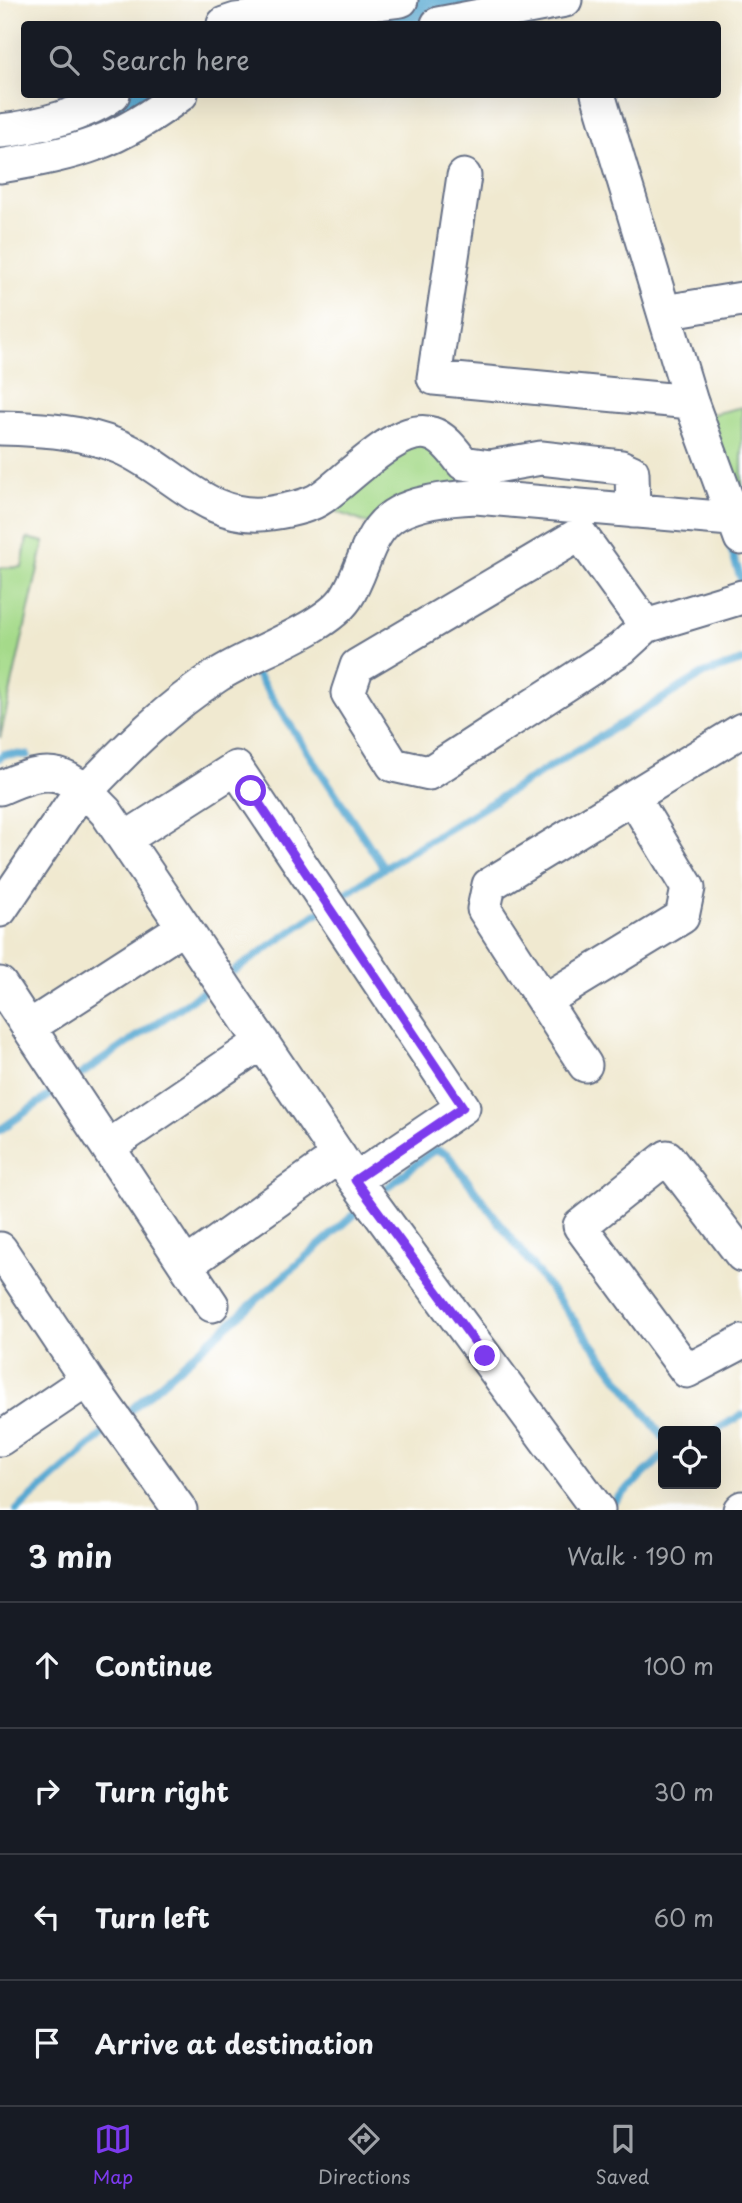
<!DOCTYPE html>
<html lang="en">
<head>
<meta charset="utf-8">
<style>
	body { margin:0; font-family:"Playpen Sans",sans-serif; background:#242831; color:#f1f3f6 }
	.controls { position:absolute; right:21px; bottom:21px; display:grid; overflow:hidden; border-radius:7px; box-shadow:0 7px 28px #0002 }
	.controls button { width:63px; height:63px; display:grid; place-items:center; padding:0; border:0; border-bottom:2px solid #363941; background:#171b24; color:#f1f3f6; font:35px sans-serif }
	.stop { position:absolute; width:21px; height:21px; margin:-16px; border:5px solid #7c3aed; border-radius:50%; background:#fff }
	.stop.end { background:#7c3aed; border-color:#fff; box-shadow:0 2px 7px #0008 }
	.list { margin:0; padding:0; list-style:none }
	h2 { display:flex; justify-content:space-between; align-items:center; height:91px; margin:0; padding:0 28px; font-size:30px }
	h2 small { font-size:23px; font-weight:400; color:#9ea1a6 }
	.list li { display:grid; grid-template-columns:46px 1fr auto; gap:21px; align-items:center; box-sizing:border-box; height:126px; padding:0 28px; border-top:2px solid #363941 }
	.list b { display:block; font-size:26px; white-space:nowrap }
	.list em { font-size:23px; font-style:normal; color:#9ea1a6 }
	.icon { flex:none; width:38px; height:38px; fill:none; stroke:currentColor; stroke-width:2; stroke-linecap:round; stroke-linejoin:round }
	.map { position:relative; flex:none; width:742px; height:1510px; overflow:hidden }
	.search { position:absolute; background:#171b24; box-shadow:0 7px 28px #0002; left:21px; right:21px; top:21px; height:77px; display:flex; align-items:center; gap:18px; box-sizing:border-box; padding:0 24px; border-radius:7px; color:#9ea1a6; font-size:26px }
	.sheet { height:595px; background:#171b24 }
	nav { display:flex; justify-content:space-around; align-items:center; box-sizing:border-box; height:98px; border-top:2px solid #363941; background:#171b24; font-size:19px; color:#9ea1a6 }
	nav a { display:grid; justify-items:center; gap:4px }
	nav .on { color:#7c3aed }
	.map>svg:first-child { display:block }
	.grass { fill:#a5da8a; stroke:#608474; stroke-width:2 }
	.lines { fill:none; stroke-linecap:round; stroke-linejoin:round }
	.stream { stroke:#57a8d1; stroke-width:8 }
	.river { stroke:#57a8d1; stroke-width:47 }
	.minor-casing { stroke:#667086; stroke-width:37 }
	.minor { stroke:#fff; stroke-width:33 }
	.route { stroke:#7c3aed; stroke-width:9 }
</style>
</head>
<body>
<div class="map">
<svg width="742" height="1510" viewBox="0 0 742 1510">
	<rect width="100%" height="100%" fill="#fff"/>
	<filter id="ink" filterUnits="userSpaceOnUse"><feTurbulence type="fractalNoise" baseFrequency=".0143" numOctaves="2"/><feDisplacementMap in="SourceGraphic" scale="14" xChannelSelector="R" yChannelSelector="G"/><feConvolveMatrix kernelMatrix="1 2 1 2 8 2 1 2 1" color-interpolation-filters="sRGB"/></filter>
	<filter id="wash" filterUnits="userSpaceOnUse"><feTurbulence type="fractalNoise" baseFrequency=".00686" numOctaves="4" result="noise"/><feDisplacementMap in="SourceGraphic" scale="28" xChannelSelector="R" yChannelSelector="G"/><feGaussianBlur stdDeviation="1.57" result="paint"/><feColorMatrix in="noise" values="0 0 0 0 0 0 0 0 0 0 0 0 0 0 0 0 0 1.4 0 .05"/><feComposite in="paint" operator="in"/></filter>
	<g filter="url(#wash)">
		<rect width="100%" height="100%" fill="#f0e9d0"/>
		<path class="grass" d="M742,407V503L704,416Z
			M413,438L473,469L468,492L371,525L322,506Z
			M27,538L44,542L0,738V568L22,567Z"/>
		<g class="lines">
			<path class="stream" d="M729,543L742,582
				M252,667L384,868L703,674L742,661
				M0,758L4,754L27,755
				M338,899L384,868
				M234,971L319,912
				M74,1079L206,990
				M0,1130L54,1092
				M388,1187L430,1153L437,1150L447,1154L663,1437
				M126,1414L355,1214
				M714,1431L742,1415
				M17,1510L103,1434
				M605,1510L663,1456"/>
			<path class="river" d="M351,22L467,0
				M7,145L107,125L152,94"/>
		</g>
	</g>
	<g filter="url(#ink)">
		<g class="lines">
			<defs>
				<path id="minor" d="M224,24L236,20L401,0
					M438,24L565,0
					M598,94L691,402L741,538
					M0,131C32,128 88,114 113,94
					M0,166C79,153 117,143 181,94
					M464,176L434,378L691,402
					M664,312L742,299
					M0,428C40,429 82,431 120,447C173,469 207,523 271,513C285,511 310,506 321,498C347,481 399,422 432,434C445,438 455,453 463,463L490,467L541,458L621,467L632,472L633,511
					M646,626L580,534L357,666L348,693L393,765L429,773L622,648L646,626L742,597
					M0,788C53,764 66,770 106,812L355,1180L598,1510
					M86,791C127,748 168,707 218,675C252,653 325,629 346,598C365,570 366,530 398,513C420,501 452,498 476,497L742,520
					M125,839L236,768L463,1107L355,1180
					M0,910L82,789
					M0,984L212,1305
					M544,1001L682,917L688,888L633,797
					M29,1027L184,927
					M585,1065L484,909L489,885L742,730
					M108,1147L262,1042
					M0,1249L87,1380L180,1510
					M742,1255L667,1157L580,1226L687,1371L742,1342
					M186,1265L339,1156
					M0,1439L87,1380
					M740,1510L742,1508"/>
			</defs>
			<use href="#minor" class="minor-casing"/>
			<use href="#minor" class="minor"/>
		</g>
	</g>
	<g class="lines" filter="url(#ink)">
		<path class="route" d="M251,791L463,1107L355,1180L485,1356"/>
	</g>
</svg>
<div class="controls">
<button><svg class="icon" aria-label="locate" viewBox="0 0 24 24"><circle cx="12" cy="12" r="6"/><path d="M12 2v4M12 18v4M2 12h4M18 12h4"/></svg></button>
</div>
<div class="stop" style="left:251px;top:791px"></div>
<div class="stop end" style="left:485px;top:1356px"></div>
<div class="search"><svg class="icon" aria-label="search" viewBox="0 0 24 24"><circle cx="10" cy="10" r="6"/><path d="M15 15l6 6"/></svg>Search here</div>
</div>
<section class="sheet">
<h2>3 min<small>Walk · 190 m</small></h2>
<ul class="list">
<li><svg class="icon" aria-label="ahead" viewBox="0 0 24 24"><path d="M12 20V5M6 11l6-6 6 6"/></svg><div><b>Continue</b></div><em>100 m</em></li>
<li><svg class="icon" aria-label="right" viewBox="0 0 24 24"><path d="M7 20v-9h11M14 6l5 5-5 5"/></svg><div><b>Turn right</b></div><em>30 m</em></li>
<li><svg class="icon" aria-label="left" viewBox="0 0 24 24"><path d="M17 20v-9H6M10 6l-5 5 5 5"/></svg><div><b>Turn left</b></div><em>60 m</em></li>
<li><svg class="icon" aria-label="arrive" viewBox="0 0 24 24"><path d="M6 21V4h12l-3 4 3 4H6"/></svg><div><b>Arrive at destination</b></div></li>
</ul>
</section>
<nav>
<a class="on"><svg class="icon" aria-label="map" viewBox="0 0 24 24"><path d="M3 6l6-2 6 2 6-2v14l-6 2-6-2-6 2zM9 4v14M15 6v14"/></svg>Map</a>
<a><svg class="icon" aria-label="directions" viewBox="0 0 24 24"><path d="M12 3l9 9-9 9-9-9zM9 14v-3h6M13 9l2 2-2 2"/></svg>Directions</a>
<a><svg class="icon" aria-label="saved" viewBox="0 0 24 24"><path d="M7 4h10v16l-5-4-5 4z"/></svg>Saved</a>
</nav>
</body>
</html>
